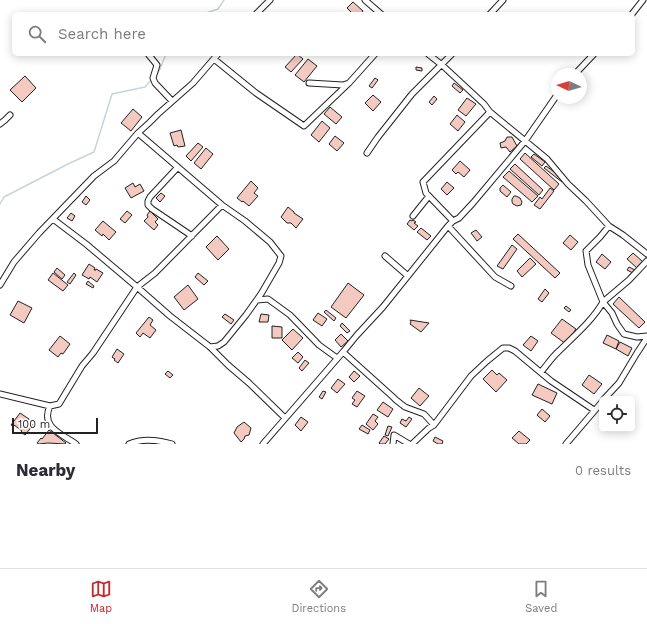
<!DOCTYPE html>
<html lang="en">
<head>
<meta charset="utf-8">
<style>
	body { margin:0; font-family:"Work Sans",sans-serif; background:#f7f7f7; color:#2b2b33 }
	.controls { position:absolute; right:12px; bottom:12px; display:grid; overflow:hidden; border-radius:6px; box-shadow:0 2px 10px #0003 }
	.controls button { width:36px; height:36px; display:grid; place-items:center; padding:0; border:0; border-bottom:1px solid #e1e1e2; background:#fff; color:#2b2b33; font:20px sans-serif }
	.compass { position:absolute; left:551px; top:68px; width:36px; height:36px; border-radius:50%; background:#fff; box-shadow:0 2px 10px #0003; rotate:274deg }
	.scale { position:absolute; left:12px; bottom:10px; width:86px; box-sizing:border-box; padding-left:4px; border:2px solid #222; border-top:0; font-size:11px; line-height:14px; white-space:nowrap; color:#222; -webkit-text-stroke:3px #fff; paint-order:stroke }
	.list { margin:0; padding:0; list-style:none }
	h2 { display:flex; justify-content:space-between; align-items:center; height:52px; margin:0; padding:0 16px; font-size:17px }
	h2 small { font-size:13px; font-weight:400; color:#7c7c81 }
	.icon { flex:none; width:22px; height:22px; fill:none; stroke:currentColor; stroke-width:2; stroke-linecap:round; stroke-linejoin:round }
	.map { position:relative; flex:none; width:647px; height:444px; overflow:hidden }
	.search { position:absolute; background:#fff; box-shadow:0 2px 10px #0003; left:12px; right:12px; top:12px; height:44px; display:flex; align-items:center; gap:10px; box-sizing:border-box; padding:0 14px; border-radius:6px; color:#7c7c81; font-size:15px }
	.sheet { height:124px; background:#fff }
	nav { display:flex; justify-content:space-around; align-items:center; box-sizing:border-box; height:56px; border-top:1px solid #e1e1e2; background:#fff; font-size:11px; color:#7c7c81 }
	nav a { display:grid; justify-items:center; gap:2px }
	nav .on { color:#c62828 }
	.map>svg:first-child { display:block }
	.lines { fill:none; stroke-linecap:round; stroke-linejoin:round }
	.stream { stroke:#c7d3dd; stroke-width:1.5 }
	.building { fill:#f3c9c0; stroke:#222 }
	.street-casing { stroke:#222; stroke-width:7 }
	.street { stroke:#fff; stroke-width:5 }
</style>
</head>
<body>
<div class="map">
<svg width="647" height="444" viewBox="0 0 647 444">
	<rect width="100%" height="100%" fill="#fff"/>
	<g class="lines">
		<path class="stream" d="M203,14L218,9L224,0
			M157,74L160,69L166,54
			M0,204L4,197L70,163L94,152L112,94L145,87L151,80"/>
	</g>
	<path class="building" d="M353,2L363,11L361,14H353L347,8Z
		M297,54L303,59L291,72L285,67Z
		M308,59L317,66L304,82L295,75Z
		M416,67L422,68V71L416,70Z
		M25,76L36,88L22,102L10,90Z
		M375,78L378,80L372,88L369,86Z
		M454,83L463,90L460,93L452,86Z
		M373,95L381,102L373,111L365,103Z
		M434,96L437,99L432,105L429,102Z
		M467,98L476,104L466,116L458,110Z
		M330,107L342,117L336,124L324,114Z
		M133,109L142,117L131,131L121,123Z
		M457,115L465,122L458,131L450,124Z
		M322,121L330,128L319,142L311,135Z
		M181,130L185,146L178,147L177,145L174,146L170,133Z
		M335,136L344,143L337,151L329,144Z
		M507,137H512L517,146L510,152L506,147L501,148L500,143L505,141Z
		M198,143L203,147L191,161L186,156Z
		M206,148L213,154L201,169L194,163Z
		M525,153L559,184L554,190L520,159Z
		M534,154L545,162L542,166L531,157Z
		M460,161L470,170L464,177L458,172L456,174L452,170Z
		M515,164L543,190L539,195L510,169Z
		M546,166L564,179L562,182L544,168Z
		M509,171L538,196L532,202L503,177Z
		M251,181L258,188L254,193L258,196L249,206L243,201L242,202L237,198Z
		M447,182L454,188L447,195L441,189Z
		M133,183L135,187L140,184L144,191L131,198L125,188Z
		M503,185L511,192L507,197L500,191V188Z
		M550,188L554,191L540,209L534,205L540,197L542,199Z
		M161,193L165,196L160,202L156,198Z
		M86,196L90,200L86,205L82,202Z
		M514,196H516L520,198L522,202L521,205L517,206L513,204L512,202V199Z
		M288,207L294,212V213L303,219L296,228L291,223H287L281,217Z
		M127,211L132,215L125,223L120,219Z
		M150,211L158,219L155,222L158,225L154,230L144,221L148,217L147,215Z
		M71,213L75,216L72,221L67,218Z
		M410,220L412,221L413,220L416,222L414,223L418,226L414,230L407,224Z
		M103,221L116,232L109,240L103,234L102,236L95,230Z
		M421,228L431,236L427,240L417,232Z
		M476,230L482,237L477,241L471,233Z
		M518,234L560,273L555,278L513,239Z
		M570,235L578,242L571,250L563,243Z
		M217,236L229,249L218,260L206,247Z
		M512,245L517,249L503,269L497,266Z
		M633,253L643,262L637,268L627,259Z
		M602,254L611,262L605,269L596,262Z
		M530,258L536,264L522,277L517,271Z
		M89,264L95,268L94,270H96V269L103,273L97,282L90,277L89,279L82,275Z
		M629,267L635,270L633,273L627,270Z
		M57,268L65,275L62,279L54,272Z
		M53,273L68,285L63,291L48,280Z
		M74,273L76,275L70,284L67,282Z
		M198,273L208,281L204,285L195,277Z
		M88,281L94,286L93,288L86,284Z
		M348,283L364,295L346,318L331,307Z
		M188,285L198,299L184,310L174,297Z
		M545,289L549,293L542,302L538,299Z
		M619,297L645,322L639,328L613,304Z
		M18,301L32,308L24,323L10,315Z
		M566,306L571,310L569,312L564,308Z
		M326,310L336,318L334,321L324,312Z
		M318,313L327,319L322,326L313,320Z
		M225,314L234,320L231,324L222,317Z
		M261,314L269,315L268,322H259Z
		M149,317L153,320L150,325L156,330L150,338L143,333L140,337L136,333Z
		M562,319L576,329L566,344L551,333Z
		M410,320L429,323L421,332L410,324L411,322Z
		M342,323L350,331L347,333L340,326Z
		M272,326L282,327V338H272Z
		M293,329L303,338L292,350L282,340Z
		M341,334L348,341L341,347L335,340Z
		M607,335L619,341L616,349L603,343Z
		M60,336L70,344L63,354L61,353L58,357L49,350Z
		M531,336L538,341L531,351L523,345Z
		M620,342L632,348L628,356L616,349Z
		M117,349L124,354L118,363L114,360L115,359L112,357Z
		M298,352L303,357L298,363L292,358Z
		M305,360L309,363L302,371L299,368Z
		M492,370L497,375L499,373L507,380L496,392L483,379Z
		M168,371L173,375L170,378L165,374Z
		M354,371L360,376L354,382L349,377Z
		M589,375L602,384L594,394L582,385Z
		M338,379L345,384L337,393L331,388Z
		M538,384L557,393L552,404L532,395Z
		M419,388L429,396L420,406L411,398Z
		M323,391L326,392L322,399L319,397Z
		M357,391L365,396L357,407L352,404L355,400L352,398Z
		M383,402L393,409L388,417L377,410Z
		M542,409L550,416L545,422L537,415Z
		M20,413L29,419L28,421L33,425L25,435L21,432L22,431L14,425L13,426L11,425Z
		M373,414L378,417L375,421L378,424L373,430L366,424Z
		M301,417L308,422L301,431L295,425Z
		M409,417L412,419L406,427L400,423L402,419L406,421Z
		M244,422L251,428L249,435L245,436L244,439L241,442L234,433L237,427Z
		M362,425L370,430L368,434L359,429Z
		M388,426L392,427L388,436L385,435Z
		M49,430L66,443L65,444L48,443L39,444L37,443L41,438L42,439Z
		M519,431L530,440L526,444H519L512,438Z
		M384,436L389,439L385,444H380L379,443Z
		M435,437L443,441L442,444H438L433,441Z"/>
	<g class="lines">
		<defs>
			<path id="street" d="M365,0L381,14
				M256,14L270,0
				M490,14L503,0
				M632,14L643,0
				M148,54L157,65L153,78L155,83L172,101
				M428,54L442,65L484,104L490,112L547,159L568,184L586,201L609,226L623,235L647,254
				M214,59L256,93L304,126L349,83
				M575,74L594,54
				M309,83L343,85L349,83L375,54
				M0,124L5,120L10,115
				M138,133L222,205L245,221L270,242L281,256L279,263L261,294L246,315L224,342L218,346L210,347
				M367,153L378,137L412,94L452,54
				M178,167L150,197L148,201V205L152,209L192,236
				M413,216L429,196
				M53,219L86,244L137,287L170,316L210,347L228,365L249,383L285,418
				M453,221L426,193L423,182L490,112
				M448,226L495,277L511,286
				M385,256L408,276
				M647,261L629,280L603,302L612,313L617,324L624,334L637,337L647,336
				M0,285L14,262L39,233L94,176L114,161L138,133L149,123L158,114L193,83L218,54
				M257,300L268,299L290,315L319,345L337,358
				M343,352L393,397L396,400L405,407L424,414L434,425
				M541,372C547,365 552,357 559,351C573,337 593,320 603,302L588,265L586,251L600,237L609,226
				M0,394L50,406C40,427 62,434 76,444
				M604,399L619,383L637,353L647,338
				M50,406L59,404L82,366L93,353L137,287L155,273L222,205
				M129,444C143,438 158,440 172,444
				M263,444L343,352L357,335L383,307L448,226L453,221L459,218L473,203L525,141L557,95
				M393,444L394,435L409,444
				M412,444L429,428L434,425L471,376L487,361L503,348H509L515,351L551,381L594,410
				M566,444L602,402"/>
		</defs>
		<use href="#street" class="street-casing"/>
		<use href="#street" class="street"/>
	</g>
</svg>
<div class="controls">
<button><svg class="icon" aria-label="locate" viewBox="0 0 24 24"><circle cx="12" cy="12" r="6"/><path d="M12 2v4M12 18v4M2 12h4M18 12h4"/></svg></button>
</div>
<svg class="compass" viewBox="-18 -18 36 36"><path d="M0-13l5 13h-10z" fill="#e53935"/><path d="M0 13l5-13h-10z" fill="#7c7c81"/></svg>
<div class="scale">100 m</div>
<div class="search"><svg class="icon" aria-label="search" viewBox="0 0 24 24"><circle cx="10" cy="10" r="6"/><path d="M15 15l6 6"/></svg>Search here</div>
</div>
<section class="sheet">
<h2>Nearby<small>0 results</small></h2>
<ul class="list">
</ul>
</section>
<nav>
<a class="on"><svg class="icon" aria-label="map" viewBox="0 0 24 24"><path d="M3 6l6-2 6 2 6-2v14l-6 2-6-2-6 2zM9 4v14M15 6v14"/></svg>Map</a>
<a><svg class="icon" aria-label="directions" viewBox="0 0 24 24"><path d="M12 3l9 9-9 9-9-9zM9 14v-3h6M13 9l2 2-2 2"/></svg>Directions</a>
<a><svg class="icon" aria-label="saved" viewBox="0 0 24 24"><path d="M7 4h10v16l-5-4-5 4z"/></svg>Saved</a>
</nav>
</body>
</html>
